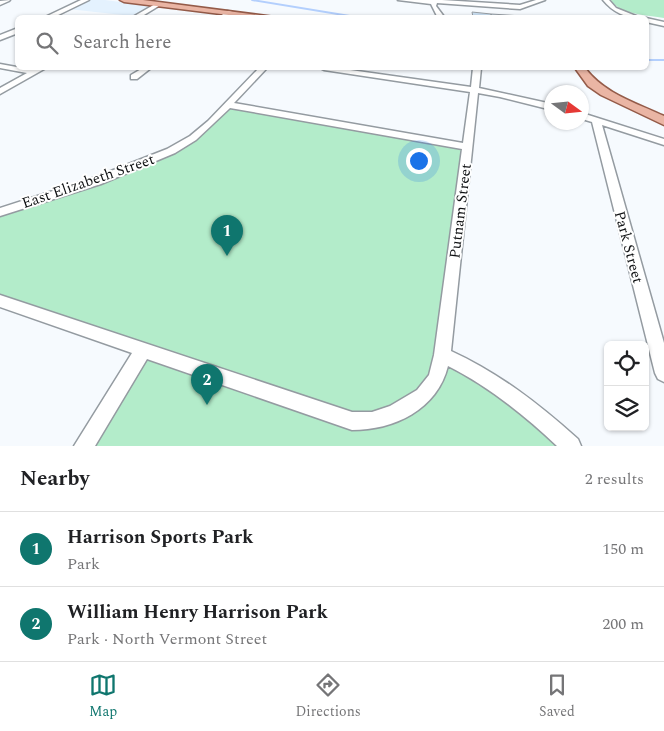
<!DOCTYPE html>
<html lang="en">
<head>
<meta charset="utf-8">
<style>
	body { margin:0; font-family:Spectral,serif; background:#f2f2f2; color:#202124 }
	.controls { position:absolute; right:15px; bottom:15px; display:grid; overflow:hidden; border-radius:8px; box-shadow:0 1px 4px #0004 }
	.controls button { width:45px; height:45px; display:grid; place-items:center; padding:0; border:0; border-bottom:1px solid #e0e0e0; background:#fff; color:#202124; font:25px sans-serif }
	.compass { position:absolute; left:544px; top:85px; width:45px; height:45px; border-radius:50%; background:#fff; box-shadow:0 1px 4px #0004; rotate:105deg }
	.you { position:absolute; left:418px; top:160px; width:18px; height:18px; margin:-12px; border:4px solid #fff; border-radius:50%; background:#1a73e8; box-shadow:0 0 0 8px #1a73e833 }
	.badge { display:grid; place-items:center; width:32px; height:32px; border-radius:50%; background:#0f766e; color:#fff; font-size:16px; font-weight:700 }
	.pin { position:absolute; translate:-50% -41px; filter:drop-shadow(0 1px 2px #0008) }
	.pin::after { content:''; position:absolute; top:26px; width:18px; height:15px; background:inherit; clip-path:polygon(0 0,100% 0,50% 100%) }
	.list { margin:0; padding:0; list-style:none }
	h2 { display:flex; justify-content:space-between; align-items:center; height:65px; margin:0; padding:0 20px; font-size:21px }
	h2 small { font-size:16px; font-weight:400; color:#757577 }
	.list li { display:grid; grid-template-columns:32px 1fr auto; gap:15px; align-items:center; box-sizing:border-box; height:75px; padding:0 20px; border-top:1px solid #e0e0e0 }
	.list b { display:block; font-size:19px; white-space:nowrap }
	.list p { margin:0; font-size:16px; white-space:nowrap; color:#757577 }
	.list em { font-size:16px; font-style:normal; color:#757577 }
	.icon { flex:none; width:28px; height:28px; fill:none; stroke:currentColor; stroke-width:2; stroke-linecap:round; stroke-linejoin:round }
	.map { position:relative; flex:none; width:664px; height:446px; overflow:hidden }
	.search { position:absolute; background:#fff; box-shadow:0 1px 4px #0004; left:15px; right:15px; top:15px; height:55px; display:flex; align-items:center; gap:12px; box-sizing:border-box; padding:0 18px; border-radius:8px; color:#757577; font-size:19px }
	.sheet { height:215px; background:#fff }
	nav { display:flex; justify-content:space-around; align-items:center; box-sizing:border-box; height:70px; border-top:1px solid #e0e0e0; background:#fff; font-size:14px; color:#757577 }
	nav a { display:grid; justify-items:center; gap:2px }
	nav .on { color:#0f766e }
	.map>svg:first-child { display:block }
	.built { fill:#e4f2fe }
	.green { fill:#b3ecca }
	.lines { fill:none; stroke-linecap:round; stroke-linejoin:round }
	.stream { stroke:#b3cffd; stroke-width:2 }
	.building { fill:#cce2f5; stroke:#989fa5 }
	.minor-casing { stroke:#949ba1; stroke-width:3 }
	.major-casing { stroke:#945b49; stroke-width:3 }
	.minor { fill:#fff; fill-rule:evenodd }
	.major { fill:#eab5a4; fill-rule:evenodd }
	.labels { text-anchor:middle; stroke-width:4; stroke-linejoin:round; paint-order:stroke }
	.street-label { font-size:15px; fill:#0e1012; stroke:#fff }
</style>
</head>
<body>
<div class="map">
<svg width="664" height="446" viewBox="0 0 664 446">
	<rect width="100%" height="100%" fill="#f6fafe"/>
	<path class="built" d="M89,0H105L151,6L132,16L68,9Z"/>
	<path class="green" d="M611,0H664V18C648,15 620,15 611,0Z
		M228,105L468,147L442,355L571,446H84L143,350L0,301V212L97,181L193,138Z"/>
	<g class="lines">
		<path class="stream" d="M252,0L362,18
			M646,60H664"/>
	</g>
	<path class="building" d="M472,12L491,14L492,18L473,17Z
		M491,14L522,16V18H492Z"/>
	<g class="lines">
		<defs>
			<path id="minor" d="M10,0L9,1L0,5V1Z
				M81,0H89L52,18H43Z
				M398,0H442L520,5L536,0H545L520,9L437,3L436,6L445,18H438L431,4Z
				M603,0H609L616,8L641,18C625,18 613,12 603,0Z
				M157,3L162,4L139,18H131Z
				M227,11L232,12L226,18H218Z
				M646,18L664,22V26L646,22Z
				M18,28V33L0,40V35Z
				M0,64L33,70L37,68H46L0,94V88L27,73L0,68Z
				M143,68H151L137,79H131V75Z
				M259,68H267L234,103L463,143L470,92L324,70L320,68H336L471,87L473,68H481L479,88L552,104V110L500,97L478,93L451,351C499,373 539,404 578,439L581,446H557C524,415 488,386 448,366C437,410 394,430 352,430L147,359L95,446H74L132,353L0,307V295L352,412H372L390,406L417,390L429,375L434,355L462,149L230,108L196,140L175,153L101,184L0,216V208L93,178L167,149L190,136L208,121Z
				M582,113L664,139V145L602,125L664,343V382L658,379L655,373L592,122L582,119Z"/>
			<path id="major" d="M120,0H143L282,18H253L124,2Z
				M575,68H585C605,94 634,102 664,116V125L601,95L588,86Z"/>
		</defs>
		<use href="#minor" class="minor-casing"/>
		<use href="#major" class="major-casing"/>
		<use href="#minor" class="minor"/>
		<use href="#major" class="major"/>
	</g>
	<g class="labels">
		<g class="street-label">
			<text transform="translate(88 181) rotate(-19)" y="5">East Elizabeth Street</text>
			<text transform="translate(460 211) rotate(-83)" y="5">Putnam Street</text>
			<text transform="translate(629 247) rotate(75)" y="5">Park Street</text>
		</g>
	</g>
</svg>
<div class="controls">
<button><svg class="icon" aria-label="locate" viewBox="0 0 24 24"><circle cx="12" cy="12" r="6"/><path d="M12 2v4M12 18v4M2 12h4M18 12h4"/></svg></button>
<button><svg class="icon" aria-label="layers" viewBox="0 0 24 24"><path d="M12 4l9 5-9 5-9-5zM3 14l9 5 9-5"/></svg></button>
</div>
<svg class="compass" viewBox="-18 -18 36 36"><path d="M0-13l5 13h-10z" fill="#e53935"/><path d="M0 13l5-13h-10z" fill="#757577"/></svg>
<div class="you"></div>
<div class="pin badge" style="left:227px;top:256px">1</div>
<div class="pin badge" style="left:207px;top:405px">2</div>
<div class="search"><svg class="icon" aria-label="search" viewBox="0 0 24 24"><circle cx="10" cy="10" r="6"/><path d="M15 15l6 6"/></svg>Search here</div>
</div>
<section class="sheet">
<h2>Nearby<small>2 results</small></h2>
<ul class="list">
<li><span class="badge">1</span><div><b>Harrison Sports Park</b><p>Park</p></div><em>150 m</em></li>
<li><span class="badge">2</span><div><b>William Henry Harrison Park</b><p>Park · North Vermont Street</p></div><em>200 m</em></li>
</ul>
</section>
<nav>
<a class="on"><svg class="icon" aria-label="map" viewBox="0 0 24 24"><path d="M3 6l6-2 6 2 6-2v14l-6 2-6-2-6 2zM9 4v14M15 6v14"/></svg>Map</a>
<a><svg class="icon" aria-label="directions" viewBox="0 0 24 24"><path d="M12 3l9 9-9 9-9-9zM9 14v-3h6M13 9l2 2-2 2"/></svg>Directions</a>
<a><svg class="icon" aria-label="saved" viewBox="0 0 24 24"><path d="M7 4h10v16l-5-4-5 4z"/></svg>Saved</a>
</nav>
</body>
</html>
